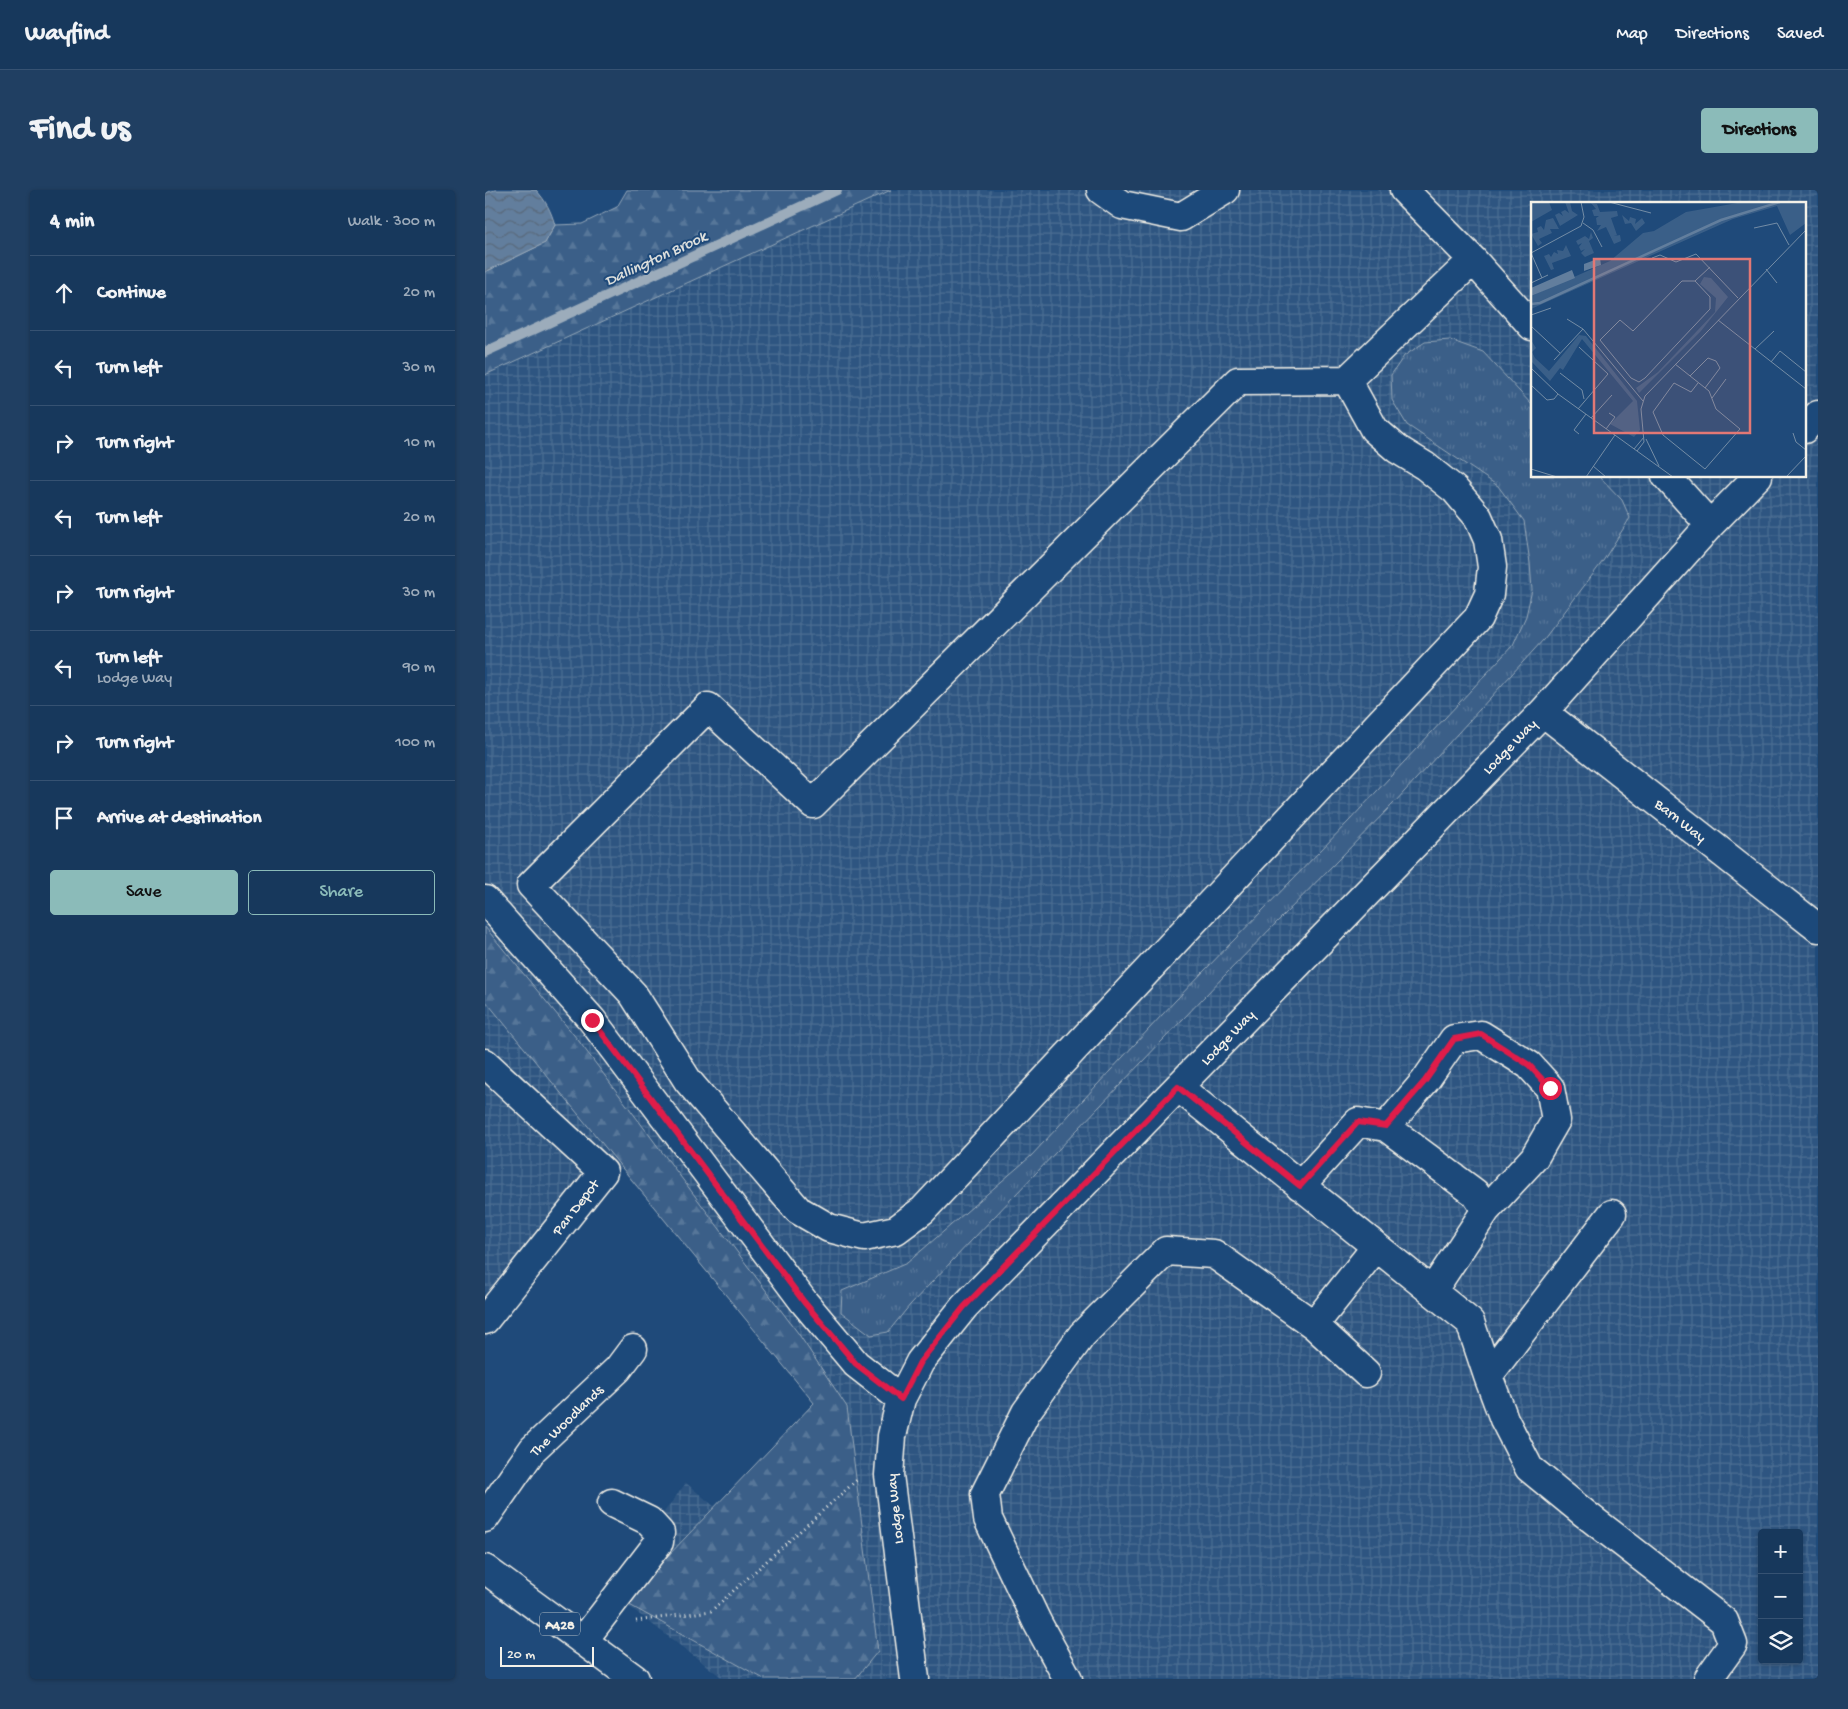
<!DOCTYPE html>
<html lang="en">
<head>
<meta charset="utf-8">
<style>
	body { margin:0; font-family:"Gochi Hand",sans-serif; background:#203f62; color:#f1f3f6 }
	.controls { position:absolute; right:15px; bottom:15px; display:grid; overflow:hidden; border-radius:5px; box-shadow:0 1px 4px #0004 }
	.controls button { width:45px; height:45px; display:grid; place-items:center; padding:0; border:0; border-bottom:1px solid #365272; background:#17385c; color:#f1f3f6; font:25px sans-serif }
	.scale { position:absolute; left:15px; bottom:12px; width:94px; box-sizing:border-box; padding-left:5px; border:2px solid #f4f1e8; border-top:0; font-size:14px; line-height:18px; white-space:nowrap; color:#f4f1e8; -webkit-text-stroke:4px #1f4a7a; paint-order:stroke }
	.stop { position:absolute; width:15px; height:15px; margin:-11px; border:4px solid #e11d48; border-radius:50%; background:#fff }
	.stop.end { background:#e11d48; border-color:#fff; box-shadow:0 1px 5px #0008 }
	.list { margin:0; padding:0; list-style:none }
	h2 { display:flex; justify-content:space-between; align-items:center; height:65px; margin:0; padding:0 20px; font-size:21px }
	h2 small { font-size:16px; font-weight:400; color:#9eacbb }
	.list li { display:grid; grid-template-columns:32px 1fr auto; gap:15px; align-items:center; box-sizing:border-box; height:75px; padding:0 20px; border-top:1px solid #365272 }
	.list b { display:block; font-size:19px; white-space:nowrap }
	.list p { margin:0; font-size:16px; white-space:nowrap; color:#9eacbb }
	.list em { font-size:16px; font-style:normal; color:#9eacbb }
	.actions { display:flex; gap:10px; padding:15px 20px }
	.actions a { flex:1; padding:11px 0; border:1px solid #8bbbb9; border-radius:5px; text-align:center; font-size:18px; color:#8bbbb9 }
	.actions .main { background:#8bbbb9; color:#111 }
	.icon { flex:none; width:28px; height:28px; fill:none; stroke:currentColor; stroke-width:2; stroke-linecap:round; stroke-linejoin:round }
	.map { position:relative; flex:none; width:1333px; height:1489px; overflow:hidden; border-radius:5px }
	header { display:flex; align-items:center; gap:30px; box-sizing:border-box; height:70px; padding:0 25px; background:#17385c; border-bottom:1px solid #365272 }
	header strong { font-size:24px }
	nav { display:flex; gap:28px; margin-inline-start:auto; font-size:18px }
	.intro { display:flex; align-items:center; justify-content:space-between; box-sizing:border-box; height:120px; padding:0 30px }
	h1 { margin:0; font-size:35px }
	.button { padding:12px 22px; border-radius:5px; background:#8bbbb9; color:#111; font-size:18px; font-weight:700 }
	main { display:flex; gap:30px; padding:0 30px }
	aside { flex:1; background:#17385c; border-radius:5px; box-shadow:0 1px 4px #0004 }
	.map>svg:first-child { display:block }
	.industrial { fill:url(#industrial-grid); fill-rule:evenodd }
	.grass { fill:url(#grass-tufts); stroke:#97a8b8 }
	.forest { fill:url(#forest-firs); stroke:#97a8b8 }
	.water { fill:url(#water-waves); stroke:#9cacbb }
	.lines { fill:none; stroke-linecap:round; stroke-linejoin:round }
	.stream { stroke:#9cacbb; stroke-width:10 }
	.minor-casing { stroke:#f4f1e8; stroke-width:31 }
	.major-casing { stroke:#f4f1e8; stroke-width:31 }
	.path { stroke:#f4f1e8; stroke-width:3; stroke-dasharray:1 4; stroke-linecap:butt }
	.minor { stroke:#1f4a7a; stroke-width:28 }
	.major { stroke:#1f4a7a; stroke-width:28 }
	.route { stroke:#e11d48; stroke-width:6 }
	.labels { text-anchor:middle; stroke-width:4; stroke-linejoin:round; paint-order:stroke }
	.shield { fill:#1f4a7a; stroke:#b4bfc7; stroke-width:1 }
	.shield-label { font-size:14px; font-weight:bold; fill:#f4f1e8 }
	.street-label { font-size:15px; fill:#f4f1e8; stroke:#1f4a7a }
	.water-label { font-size:16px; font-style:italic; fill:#dee0dd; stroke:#1f4a7a }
	.inset-river { fill:none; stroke:#627e9d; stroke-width:2.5 }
	.inset-road { fill:none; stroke:#748da6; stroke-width:1 }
	.view { fill:#e27875; fill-opacity:0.15; stroke:#e27875; stroke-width:2.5 }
	.inset-edge { fill:none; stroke:#f4f1e8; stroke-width:2.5 }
</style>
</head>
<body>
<header>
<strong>Wayfind</strong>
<nav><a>Map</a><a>Directions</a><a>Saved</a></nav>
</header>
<div class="intro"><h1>Find us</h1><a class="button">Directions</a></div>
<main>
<aside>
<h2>4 min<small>Walk · 300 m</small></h2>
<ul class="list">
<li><svg class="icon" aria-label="ahead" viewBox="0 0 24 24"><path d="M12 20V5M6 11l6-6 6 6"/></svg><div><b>Continue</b></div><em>20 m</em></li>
<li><svg class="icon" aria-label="left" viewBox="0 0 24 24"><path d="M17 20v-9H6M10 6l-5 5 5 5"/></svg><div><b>Turn left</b></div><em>30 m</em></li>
<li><svg class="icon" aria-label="right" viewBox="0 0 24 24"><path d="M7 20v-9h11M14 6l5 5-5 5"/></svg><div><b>Turn right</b></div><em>10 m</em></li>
<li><svg class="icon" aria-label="left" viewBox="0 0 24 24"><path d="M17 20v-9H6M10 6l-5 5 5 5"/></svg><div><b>Turn left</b></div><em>20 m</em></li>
<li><svg class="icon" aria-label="right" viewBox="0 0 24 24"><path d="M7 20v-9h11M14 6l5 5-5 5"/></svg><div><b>Turn right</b></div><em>30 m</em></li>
<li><svg class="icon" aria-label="left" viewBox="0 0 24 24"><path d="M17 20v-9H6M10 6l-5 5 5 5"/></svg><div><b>Turn left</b><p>Lodge Way</p></div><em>90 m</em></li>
<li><svg class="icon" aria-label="right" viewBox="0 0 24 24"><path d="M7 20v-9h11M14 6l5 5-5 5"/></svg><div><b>Turn right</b></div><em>100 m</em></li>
<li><svg class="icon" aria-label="arrive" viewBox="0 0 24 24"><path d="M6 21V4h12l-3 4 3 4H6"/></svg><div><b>Arrive at destination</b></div></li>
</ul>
<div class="actions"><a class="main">Save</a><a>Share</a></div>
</aside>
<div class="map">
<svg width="1333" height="1489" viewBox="0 0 1333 1489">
	<defs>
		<pattern id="industrial-grid" width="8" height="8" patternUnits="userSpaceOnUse" patternTransform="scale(1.25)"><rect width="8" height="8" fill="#2d5581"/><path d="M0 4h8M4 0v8" fill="none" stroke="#4c6e93"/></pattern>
		<pattern id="grass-tufts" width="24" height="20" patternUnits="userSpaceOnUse" patternTransform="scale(1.25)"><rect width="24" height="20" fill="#3a5f88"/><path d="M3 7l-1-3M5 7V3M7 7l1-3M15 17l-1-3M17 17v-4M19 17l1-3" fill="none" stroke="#577699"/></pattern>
		<pattern id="forest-firs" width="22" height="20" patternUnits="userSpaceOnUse" patternTransform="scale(1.25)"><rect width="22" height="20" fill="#3a5f88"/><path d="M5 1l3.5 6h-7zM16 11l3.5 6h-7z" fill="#577699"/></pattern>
		<pattern id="water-waves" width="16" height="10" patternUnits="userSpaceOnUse" patternTransform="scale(1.25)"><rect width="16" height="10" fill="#627e9d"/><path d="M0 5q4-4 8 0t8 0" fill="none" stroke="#58687a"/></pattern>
	</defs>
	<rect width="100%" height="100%" fill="#1f4a7a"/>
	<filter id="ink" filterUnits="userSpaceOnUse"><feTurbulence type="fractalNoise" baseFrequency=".02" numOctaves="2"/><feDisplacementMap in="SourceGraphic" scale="10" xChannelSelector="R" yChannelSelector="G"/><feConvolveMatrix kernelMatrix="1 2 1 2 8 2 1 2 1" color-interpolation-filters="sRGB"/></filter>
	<g filter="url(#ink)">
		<path class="industrial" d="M406,0H1333V1489H239L121,1399L201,1293L230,1317L329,1213L136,978L0,1149V185ZM1047,14H1319V286H1047ZM1277,1343H1314V1470H1277Z"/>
		<path class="grass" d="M965,150L998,162L1047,215V286H1114L1137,310L1145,328L1118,371L1059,449L909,613L741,784L425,1115L403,1142L386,1145L356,1122L357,1101L422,1073L546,966L690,811L864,631L1028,455L1041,426L1047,400L1045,373L1039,331L1013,296L922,235L907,210L906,185L919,166L940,152Z"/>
		<path class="forest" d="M142,0H406L0,185V82L60,53L70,35L97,34L132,17Z
			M0,737L93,850L204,998L313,1143L362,1217L393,1461L370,1489H279L139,1412L329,1213L0,810Z"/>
		<path class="water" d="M10,0H51C61,11 66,21 70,35L60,53L0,82V3Z"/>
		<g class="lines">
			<path class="stream" d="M0,162L352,0"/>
			<defs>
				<path id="minor" d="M616,0L637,15L696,27L740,0
					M919,0L988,70L1047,136
					M862,190L889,239L912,259L940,276L970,300L993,327L1003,350L1007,377L1004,404L993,428L438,1020L411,1040L379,1047L344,1038L313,1020L203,891L148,804L46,695L223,517L328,614L753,191L862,190L988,70
					M1319,239L1333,225
					M1181,286L1225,335
					M1058,522L1333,738
					M0,710L107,830L319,1112L371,1174L416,1209
					M0,873L118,982L0,1130
					M693,897L985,1132L1003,1186L1019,1229L1044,1278L1099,1323L1239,1431L1248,1454L1223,1489
					M901,937L990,1003L1001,1020
					M815,996L873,932L901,937L940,891L969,849L996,845L1044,875L1065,898L1071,930L1049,968L1001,1020L948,1100
					M829,1135L881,1183
					M1003,1186L1127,1024
					M0,1328L48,1259L133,1179L148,1159
					M98,1451L174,1352L175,1343L164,1331L127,1313
					M430,1489L404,1285L407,1246L416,1209L435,1172L479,1117L1058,522L1225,335L1273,286
					M583,1489L552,1432L503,1329L500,1304L541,1222L597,1145L681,1061L729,1064L829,1135L891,1057"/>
				<path id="major" d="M0,1379L150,1489"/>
			</defs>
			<use href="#minor" class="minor-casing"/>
			<use href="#major" class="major-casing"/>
			<path class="path" d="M151,1431L226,1421L373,1289"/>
			<use href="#minor" class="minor"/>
			<use href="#major" class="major"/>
		</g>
	</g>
	<g class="lines" filter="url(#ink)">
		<path class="route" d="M107,830L319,1112L371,1174L416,1209L435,1172L479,1117L693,897L815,996L873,932L901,936L940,891L969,849L996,844L1044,875L1065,898"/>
	</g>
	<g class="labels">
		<rect class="shield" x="55" y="1422.5" width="40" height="23" rx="4"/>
		<g class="shield-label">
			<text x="75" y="1439">A428</text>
		</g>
		<g class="street-label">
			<text transform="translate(1024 556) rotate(-46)" y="5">Lodge Way</text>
			<text transform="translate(1196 630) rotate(38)" y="5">Barn Way</text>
			<text transform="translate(742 847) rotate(-46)" y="5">Lodge Way</text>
			<text transform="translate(90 1017) rotate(-52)" y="5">Pan Depot</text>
			<text transform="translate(81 1230) rotate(-44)" y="5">The Woodlands</text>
			<text transform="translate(409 1319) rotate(-96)" y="5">Lodge Way</text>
		</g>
		<g class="water-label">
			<text transform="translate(170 67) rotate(-25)" y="6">Dallington Brook</text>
		</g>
	</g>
	<g transform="translate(1046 12)">
		<rect width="275" height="275" fill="#1f4a7a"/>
		<path d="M173,75L180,76L197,95L170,129L108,191L105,186L127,170L184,110L185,96L169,82Z" fill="#3a5f88"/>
		<path d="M212,0H275V21L259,33L246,4L202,17L0,107V94L79,59L112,31L123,29L155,10ZM48,133L55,134L106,199L109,228L103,235L79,222L102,199L51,137L32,168L29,166L19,179L0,159V138L5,146L1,150L4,156L18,169Z" fill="#3a5f88"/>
		<path d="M0,0H18L21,8L0,20Z" fill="#3a5f88"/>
		<path d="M34,0H39L41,9L47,13L29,24L24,13L28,11L32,14L30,10L34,8L38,11ZM60,1L66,2L69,10L86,9L87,14L80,16L86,33L83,34L89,33L90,39L83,42L75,25L66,29L70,23H66L65,16L68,14H63L61,8L65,7ZM91,13L98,19L99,15L105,17L104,22L111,16L114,21L105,29L100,21L94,22ZM22,16L28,27H19L21,31L8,37L11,41L7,44L0,32L7,30L6,26L10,24L13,28L15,18ZM60,30L62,36L58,39L63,51L54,55L50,51L54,47L50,49L48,45L51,41L47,43L45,39L54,34L58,37ZM35,43L40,54L21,61L23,67L20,68L13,54L18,52L20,55L23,50L27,52L26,48L32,49Z" fill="#3a5f88"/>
		<path d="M69,56L70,63L53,69V62ZM41,68L44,76L0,94V86Z" fill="#627e9d"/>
		<path class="inset-river" d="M0,102L9,101L190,18L249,0"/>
		<path class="inset-road" d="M78,0L120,11M52,21L62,28L71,45M223,26L246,21L258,43M0,51L50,24L53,15L50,0M0,51L11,76M121,56L129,53L145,60L165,52L207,96M235,67L246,81M164,79L179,95V107L114,176L108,180L100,176L69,138L89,118L102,129L151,79H164L179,65M0,81L17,73M0,113L20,106M36,117L52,127L112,199M187,118L275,187M0,124L29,151M224,147L243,129M23,158L52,127M240,160L249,149L275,170M144,162L178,189L185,207L209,227L174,267L132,233L122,210L143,181L160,190L167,181M0,166L27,192L142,275M29,171L51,188L53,197M159,174L177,156L185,159L189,166L174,186M0,183L16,198L23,197L27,192M181,196L195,177M47,207L77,172L48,145M60,216L81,193M75,227L84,215L78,211M262,231L265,240L275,248M48,232L43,228L55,212M115,237L128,264M103,247L113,235M106,249L113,240L110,207L114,194L275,28M62,264L75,275M0,267L26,275M55,275L84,233M255,275L275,254"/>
		<path class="view" d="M63,57H219V231H63Z"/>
		<rect width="275" height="275" class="inset-edge"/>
	</g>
</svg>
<div class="controls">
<button>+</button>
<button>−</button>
<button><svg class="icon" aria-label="layers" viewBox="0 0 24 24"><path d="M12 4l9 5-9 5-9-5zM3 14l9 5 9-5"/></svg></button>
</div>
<div class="scale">20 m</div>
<div class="stop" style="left:1065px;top:898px"></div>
<div class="stop end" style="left:107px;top:830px"></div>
</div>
</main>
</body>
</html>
